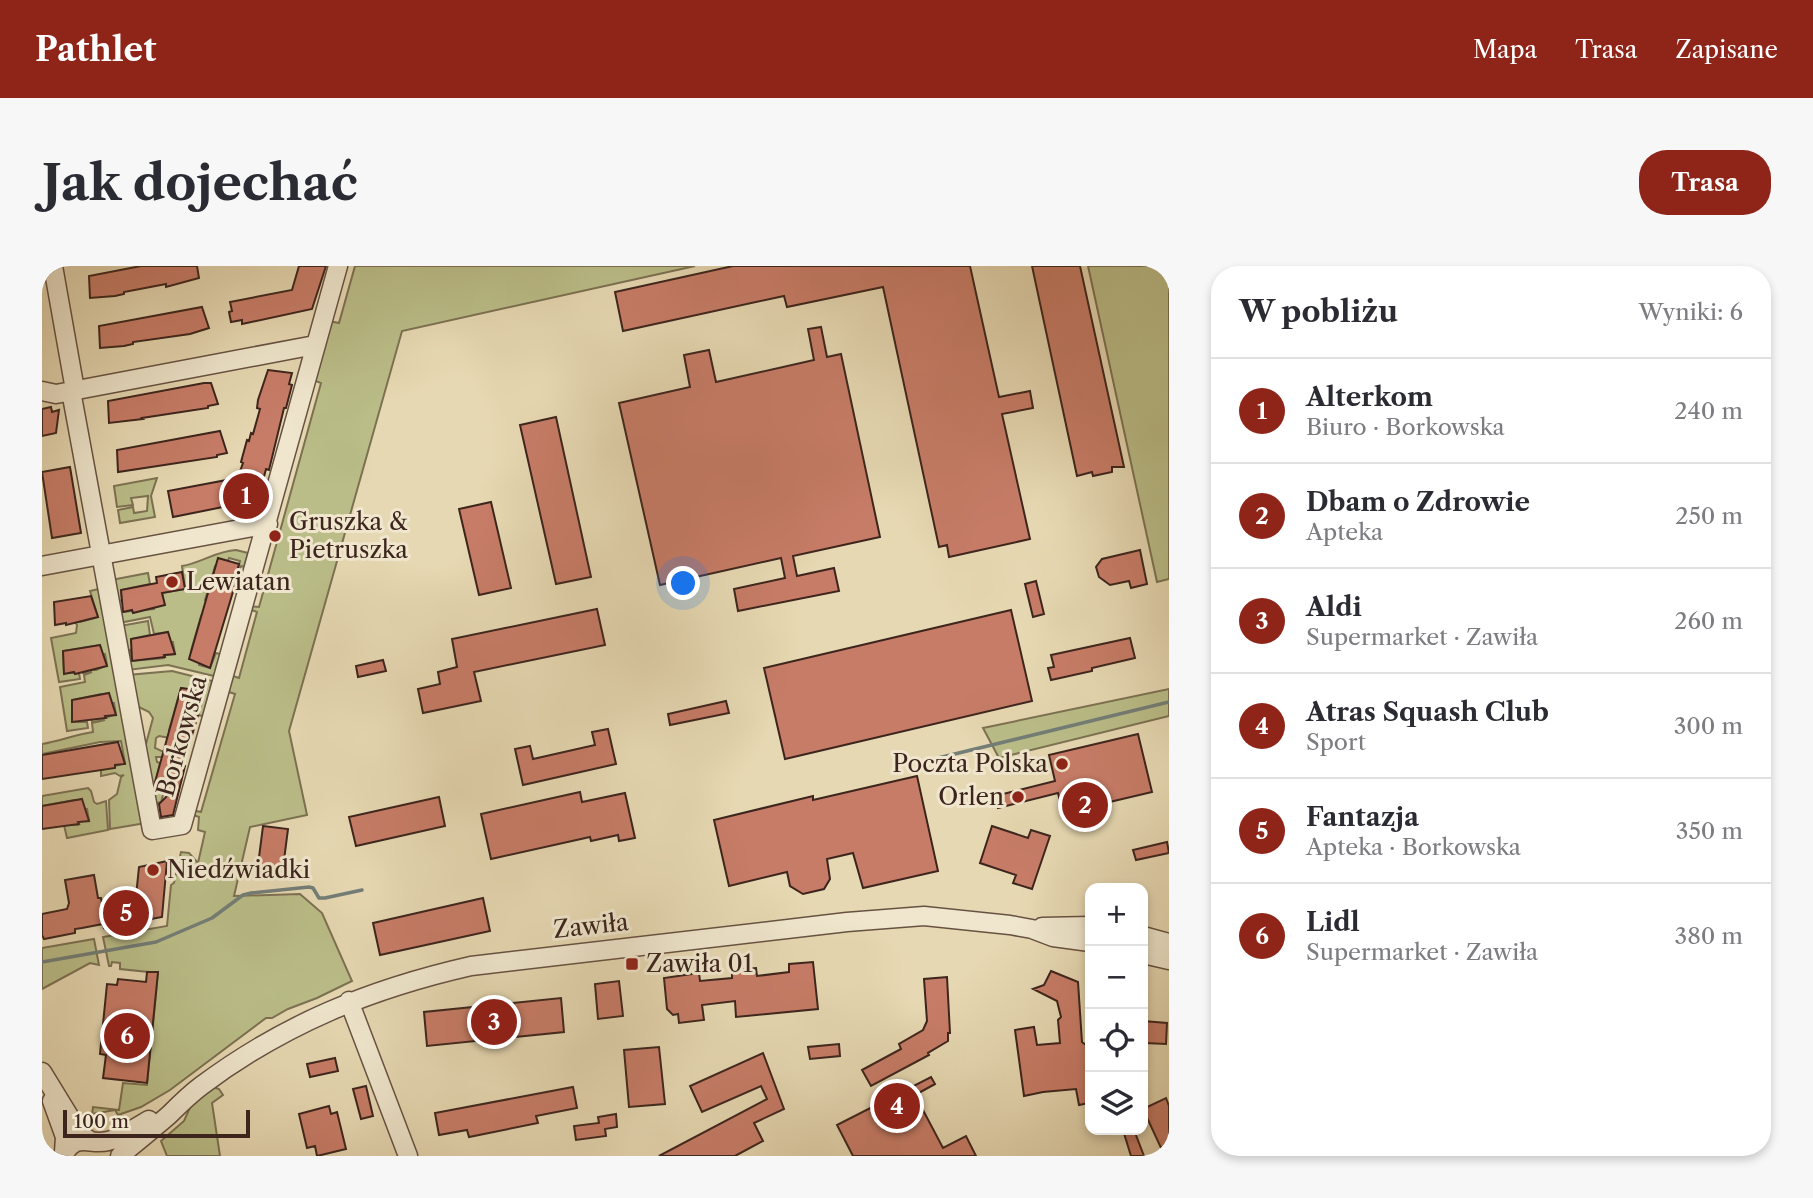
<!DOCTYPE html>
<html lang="pl">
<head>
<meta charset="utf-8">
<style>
	body { margin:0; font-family:"Libre Caslon Text",serif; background:#f7f7f7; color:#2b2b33 }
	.controls { position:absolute; right:21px; bottom:21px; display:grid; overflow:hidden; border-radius:14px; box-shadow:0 4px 10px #0003 }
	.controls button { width:63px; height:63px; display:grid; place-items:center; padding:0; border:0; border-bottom:2px solid #e1e1e2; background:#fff; color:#2b2b33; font:35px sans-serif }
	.scale { position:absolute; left:21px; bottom:18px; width:187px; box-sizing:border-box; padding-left:7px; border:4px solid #3d251d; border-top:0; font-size:19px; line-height:24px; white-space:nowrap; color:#3d251d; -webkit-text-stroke:5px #efe6cd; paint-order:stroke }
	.you { position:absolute; left:642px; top:318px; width:24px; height:24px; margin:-18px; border:5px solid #fff; border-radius:50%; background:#1a73e8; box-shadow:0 0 0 10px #1a73e833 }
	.badge { display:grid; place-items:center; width:46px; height:46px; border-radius:50%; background:#8f2418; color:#fff; font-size:23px; font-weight:700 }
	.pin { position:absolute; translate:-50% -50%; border:4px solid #fff; box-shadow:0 2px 7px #0006 }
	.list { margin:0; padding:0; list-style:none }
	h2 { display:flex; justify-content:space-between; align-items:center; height:91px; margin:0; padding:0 28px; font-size:30px }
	h2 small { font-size:23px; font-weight:400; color:#7c7c81 }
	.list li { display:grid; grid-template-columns:46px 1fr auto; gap:21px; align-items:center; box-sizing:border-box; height:105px; padding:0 28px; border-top:2px solid #e1e1e2 }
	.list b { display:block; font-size:26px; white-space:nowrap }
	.list p { margin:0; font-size:23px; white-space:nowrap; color:#7c7c81 }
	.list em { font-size:23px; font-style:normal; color:#7c7c81 }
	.icon { flex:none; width:38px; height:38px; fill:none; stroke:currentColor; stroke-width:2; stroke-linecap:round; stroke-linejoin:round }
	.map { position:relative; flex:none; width:1127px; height:890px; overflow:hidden; border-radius:28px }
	header { display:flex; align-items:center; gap:42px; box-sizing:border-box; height:98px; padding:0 35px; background:#8f2418; color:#fff }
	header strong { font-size:33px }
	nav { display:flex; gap:38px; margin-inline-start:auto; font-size:24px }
	.intro { display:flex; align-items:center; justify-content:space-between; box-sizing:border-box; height:168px; padding:0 42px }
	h1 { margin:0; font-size:49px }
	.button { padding:18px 32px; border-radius:28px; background:#8f2418; color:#fff; font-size:24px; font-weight:700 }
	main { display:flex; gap:42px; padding:0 42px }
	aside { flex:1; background:#fff; border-radius:28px; box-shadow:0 4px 10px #0003 }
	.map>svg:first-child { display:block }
	.green { fill:#babd88; stroke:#7c7152; stroke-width:2 }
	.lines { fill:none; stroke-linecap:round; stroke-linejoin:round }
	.stream { stroke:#737e77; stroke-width:3.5 }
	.building { fill:#c77c67; stroke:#3d251d; stroke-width:2 }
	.minor-casing { stroke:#675242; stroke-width:21 }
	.minor { stroke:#efe6cd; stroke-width:18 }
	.poi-dot { fill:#8f2418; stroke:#efe6cd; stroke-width:2.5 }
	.labels { text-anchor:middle; stroke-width:6; stroke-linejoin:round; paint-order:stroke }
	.poi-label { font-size:24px; fill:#3d251d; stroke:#efe6cd; text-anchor:start }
	.street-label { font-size:24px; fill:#3d251d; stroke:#efe6cd }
</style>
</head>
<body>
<header>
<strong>Pathlet</strong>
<nav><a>Mapa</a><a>Trasa</a><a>Zapisane</a></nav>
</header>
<div class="intro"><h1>Jak dojechać</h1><a class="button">Trasa</a></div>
<main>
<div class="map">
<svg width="1127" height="890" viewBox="0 0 1127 890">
	<rect width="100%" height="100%" fill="#e6d8b2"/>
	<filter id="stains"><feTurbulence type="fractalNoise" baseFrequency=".00286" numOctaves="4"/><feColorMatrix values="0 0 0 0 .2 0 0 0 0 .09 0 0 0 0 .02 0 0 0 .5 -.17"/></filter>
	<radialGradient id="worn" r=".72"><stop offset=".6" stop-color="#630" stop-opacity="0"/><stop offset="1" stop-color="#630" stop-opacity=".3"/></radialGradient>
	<path class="green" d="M313,0H653L360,65L247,465L265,549L208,561L192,630L258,628L280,647L310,715L275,732L246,743L230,752H224L128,824L99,841L76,849L73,844L50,848L51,841L77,844L81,817L105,819L116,707L78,703V697L70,696L69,700H67L61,671L125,660L129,619L132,617L139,586L147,587L156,597L163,566L156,564L157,551L148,548L150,544L159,546L193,428L184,425L188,409L197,412L215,346L207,343L208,340L217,341L279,117L271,114L287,55L297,57Z
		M1046,0H1127V313L1115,316Z
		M115,212L109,230L113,251L78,257L76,244L91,241L92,247L105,245L106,230L89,232L91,239L75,241L72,220Z
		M194,284L206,287L202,301L199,300L197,306H195L198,295L187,292L186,295L173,300L163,334L166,336L159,350L149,385L157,396V399L168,402L174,387L178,388L172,410L126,399L86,404L78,360L106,355L108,369L89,373L91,383L88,384L90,395L122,392V389L133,388L131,376H128L126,366L112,368L108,351L77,357L69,314L106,307L108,318L79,324L80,334L77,335L80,346L112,343V340L122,338L120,327L143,323L140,300C159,297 174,285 194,284Z
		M61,322L104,557L68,563L67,534L75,528L79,511L82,509L78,510L73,507L59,510V504L83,497L79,475L58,476L0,488V478C18,475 32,469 51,466L50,457L63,454L50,456V453L63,452L74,448L72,437H68L59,428L30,434V456H45L46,462L25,465L18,421L43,416L42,409L50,406L41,407V404H54L65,399L63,388L60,389L58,379L21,385L22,407H37L38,413L17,416L9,372L34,367L35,359L32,355L38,356L56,351L48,325Z
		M130,405L170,415L161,450L155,449L160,436L158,435L161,425L139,422L127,464L128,472L117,470L114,472L113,482L122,486L121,491H114L115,496L118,497L112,523L122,526L119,536L115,537L113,544L101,489L111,452L107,446L95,440L86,409Z
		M1127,423V450L957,492L941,462Z
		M46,522L49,525L52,536L55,538L64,535L66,564L25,572L22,559H36V556L47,554L45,543H41L32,534L0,540V530Z
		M52,673L57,699L48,697L0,723V682Z
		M171,821L177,823L181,829L170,837L178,890H125L119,875L142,855L150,837Z"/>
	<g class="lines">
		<path class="stream" d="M892,493L1127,436
			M0,696L114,676L170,652L201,629L209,627L267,621L271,622L277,632H283L320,624"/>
	</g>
	<path class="building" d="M99,0H155L157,12L124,21V18L82,26V28L73,30L48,32L47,10Z
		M257,0H284L270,43L200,58V54L189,56L187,46L190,45L188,36L250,24Z
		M691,0H928L957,131L988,125L991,142L960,148L988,273L907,291L905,279L897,281L841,21L745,41L742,30L581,65L573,26Z
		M990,0H1038L1082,201H1070V206L1051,210L1050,206L1035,210Z
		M160,41L167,62L148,68L91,76V78L82,80L58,82L57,60Z
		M779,61L785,91L799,88L838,271L751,290L755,310L792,302L797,325L696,345L692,323L743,312L739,292L618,319L577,137L648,121L642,89L667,84L674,116L772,94L766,63Z
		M226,104L250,107L247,118L250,119L244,142H242L227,204L224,203L218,226L219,231L181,238V241L131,251L126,225L190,213L192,222L201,197L199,196L205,174L207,175L209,167L211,168L218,143L215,142L216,134Z
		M162,117H169L176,138L166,140V142L100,152L101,153L67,157L66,135Z
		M9,141L10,146L17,144L14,167L0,170V143Z
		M514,151L549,311L514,318L478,159Z
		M178,165L185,187L175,189V191L76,206L75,184Z
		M28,201L39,267L10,272L0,206Z
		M449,236L469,322L437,329L417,243Z
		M1098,284L1105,318L1089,322L1087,315L1068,319L1057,311L1054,301L1060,293Z
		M176,292L197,298L195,306H197L168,402L147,393Z
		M140,306L143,323L120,327L123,339L91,347L90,344L81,346L79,324L115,317L114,311Z
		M994,315L1002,348L991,351L983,318Z
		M49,330L56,351L24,359V357L13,359L12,336Z
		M555,343L563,379L432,406L439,435L381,447L376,423L398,418L396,406L415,401L410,373Z
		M969,344L990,435L743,493L722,402Z
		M126,366L133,388L122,389L123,391L90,395L89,373Z
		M1088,372L1093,392L1050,402V405L1009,414L1006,402L1012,401L1009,389Z
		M58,379L65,400L33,408L32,406L22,408L21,385Z
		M341,394L344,405L316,411L314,400Z
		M139,422L161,425L160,436L141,499L143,500L131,549L119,551L117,538L128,527L114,524L113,516Z
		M67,427L74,449L63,450L64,452L30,456V434Z
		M684,435L687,447L628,459L626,448Z
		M566,463L574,498L481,519L473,483L488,480L491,493L553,479L550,466Z
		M1096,468L1110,526L1021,547L1016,527L956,542L953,530L1013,515L1007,489Z
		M76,476L83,498L73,499V502L0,513V489Z
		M875,510L896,605L821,622L811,587L785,593L788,613L782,623L761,628L748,620L745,606L687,620L672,554L771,530V534Z
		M538,526L540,536L583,527L593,572L577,575L576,569L549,575L548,571L449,593L439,548Z
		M397,531L403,560L314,580L307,551Z
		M40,533L47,555L36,556L37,558L0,563V540Z
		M221,560L246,563L240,610L215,607Z
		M950,560L986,572L989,564L1008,570L990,623L971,617L974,609L938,597Z
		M1125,576L1127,587L1094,594L1091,584Z
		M125,595L120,651L62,662L61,658L40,662L33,663V667L2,673L0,669V648L25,643L27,637L23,614L52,609L56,632H59L60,637L94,630L97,601Z
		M441,632L448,665L338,689L331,657Z
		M771,696L776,743L694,751L693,735L660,739L662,754L637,757L636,748L631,749L625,743L622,712L657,707L658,715L690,712V704L714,702L715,710L747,706V698Z
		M1009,705L1036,716L1040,776L1044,779V783H1048L1047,837L1037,839L1034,823L1001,826L982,830L973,764L992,761L995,779L1018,777L1016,754L1019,751L1015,735L991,723L1002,719Z
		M105,706H116L105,817L61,812L64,789L58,788L65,718L75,719L76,713L104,716Z
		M905,711L908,767H906V775L886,787L887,789L829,820L820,804L859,783L857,778L881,764L885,755L882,713Z
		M577,715L581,750L556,753L553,718Z
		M519,732L522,766L385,780L382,746Z
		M1101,755L1125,757L1124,778L1103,777Z
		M797,778L798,790L768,793L766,781Z
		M617,781L623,838L587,841L582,784Z
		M721,787L742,843L712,857L721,875L693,890H617L725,833L719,820L660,846L648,820Z
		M293,792L296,805L268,811L265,798Z
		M889,811L893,818L873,829L901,882L924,870L934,890H811L795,859Z
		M324,820L331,850L319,853L311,823Z
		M531,821L535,842L494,850L496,857L427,871L425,864L397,869L393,847Z
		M1124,832L1127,840V878L1119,882L1101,843Z
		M287,840L289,848L295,846L304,883L275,890L273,880L265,882L257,848Z
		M574,848L575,861L563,863L564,870L534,874L532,860L557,857L556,851Z
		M1081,864H1092L1102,890H1089Z"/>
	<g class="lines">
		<defs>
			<path id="minor" d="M11,0L33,124
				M0,125L14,128L273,79
				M29,125L110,564L140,559L296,0
				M0,300L226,258
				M1000,661L1048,660
				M1101,670L1127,677
				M1101,688L1127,694
				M307,735L366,890
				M0,806L38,868L47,874
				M10,835L23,871L22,886
				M21,890C34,865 47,880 66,875C80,872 94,861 107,854
				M78,890C94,876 111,863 127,849C137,839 147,829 159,820C242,758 328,723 429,700L805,656L882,650L968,659L990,663L1011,671L1048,676"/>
		</defs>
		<use href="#minor" class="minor-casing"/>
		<use href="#minor" class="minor"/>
	</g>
	<g class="poi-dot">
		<circle cx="233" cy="270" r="7"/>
		<circle cx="130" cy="316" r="7"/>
		<circle cx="1020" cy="498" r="7"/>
		<circle cx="976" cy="531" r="7"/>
		<circle cx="111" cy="604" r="7"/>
		<rect x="583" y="691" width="14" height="14" rx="3.5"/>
	</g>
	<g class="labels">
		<g class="poi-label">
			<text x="247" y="264">Gruszka &amp;<tspan x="247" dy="28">Pietruszka</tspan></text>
			<text x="144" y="324">Lewiatan</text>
			<text x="1006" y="506" text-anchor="end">Poczta Polska</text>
			<text x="962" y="539" text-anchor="end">Orlen</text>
			<text x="125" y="612">Niedźwiadki</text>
			<text x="604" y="706">Zawiła 01</text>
		</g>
		<g class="street-label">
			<text transform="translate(140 470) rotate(-74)" y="8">Borkowska</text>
			<text transform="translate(549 660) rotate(-6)" y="8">Zawiła</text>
		</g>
	</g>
	<rect width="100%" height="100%" filter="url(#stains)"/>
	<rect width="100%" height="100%" fill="url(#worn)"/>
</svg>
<div class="controls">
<button>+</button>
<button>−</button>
<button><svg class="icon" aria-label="locate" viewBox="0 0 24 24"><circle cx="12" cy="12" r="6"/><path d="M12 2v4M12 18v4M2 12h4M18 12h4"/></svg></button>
<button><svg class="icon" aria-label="layers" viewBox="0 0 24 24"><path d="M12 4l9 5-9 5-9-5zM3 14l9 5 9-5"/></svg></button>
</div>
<div class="scale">100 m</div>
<div class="you"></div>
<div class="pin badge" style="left:204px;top:230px">1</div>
<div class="pin badge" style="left:1043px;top:539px">2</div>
<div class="pin badge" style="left:452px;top:756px">3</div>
<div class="pin badge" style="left:855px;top:840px">4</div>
<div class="pin badge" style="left:84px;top:647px">5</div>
<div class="pin badge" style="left:85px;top:770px">6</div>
</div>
<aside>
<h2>W pobliżu<small>Wyniki: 6</small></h2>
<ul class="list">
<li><span class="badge">1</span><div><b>Alterkom</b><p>Biuro · Borkowska</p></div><em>240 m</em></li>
<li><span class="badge">2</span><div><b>Dbam o Zdrowie</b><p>Apteka</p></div><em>250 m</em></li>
<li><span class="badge">3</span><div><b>Aldi</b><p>Supermarket · Zawiła</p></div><em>260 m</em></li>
<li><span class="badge">4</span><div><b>Atras Squash Club</b><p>Sport</p></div><em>300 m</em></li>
<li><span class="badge">5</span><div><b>Fantazja</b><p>Apteka · Borkowska</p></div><em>350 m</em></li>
<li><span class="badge">6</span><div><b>Lidl</b><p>Supermarket · Zawiła</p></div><em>380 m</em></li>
</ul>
</aside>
</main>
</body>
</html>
